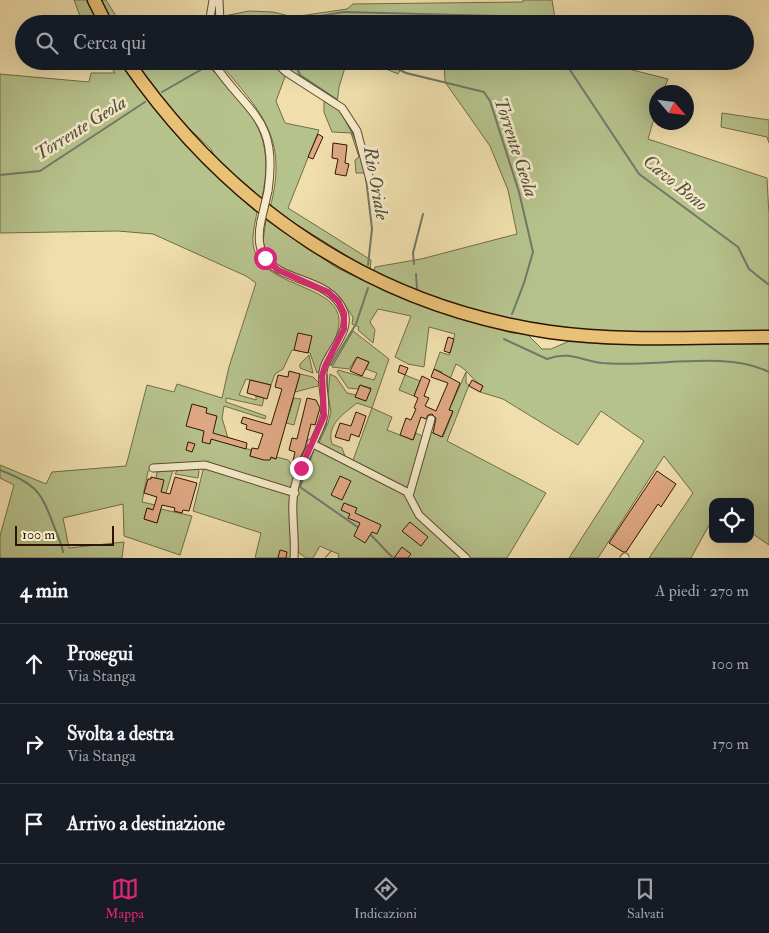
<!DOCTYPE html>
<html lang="it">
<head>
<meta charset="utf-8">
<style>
	body { margin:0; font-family:"IM FELL Double Pica",serif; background:#242831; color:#f1f3f6 }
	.controls { position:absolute; right:15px; bottom:15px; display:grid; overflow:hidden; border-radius:10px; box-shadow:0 5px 20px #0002 }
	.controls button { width:45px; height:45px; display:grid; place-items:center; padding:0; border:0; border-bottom:1px solid #363941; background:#171b24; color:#f1f3f6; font:25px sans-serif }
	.compass { position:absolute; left:649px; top:85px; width:45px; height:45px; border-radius:50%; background:#171b24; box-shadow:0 5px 20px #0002; rotate:118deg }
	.scale { position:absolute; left:15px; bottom:12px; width:99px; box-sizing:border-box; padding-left:5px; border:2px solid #2e1501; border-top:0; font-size:14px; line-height:18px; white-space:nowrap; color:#2e1501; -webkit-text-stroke:4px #f5eaca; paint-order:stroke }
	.stop { position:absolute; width:15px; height:15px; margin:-11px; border:4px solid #db2777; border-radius:50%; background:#fff }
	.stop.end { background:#db2777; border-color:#fff; box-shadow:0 1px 5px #0008 }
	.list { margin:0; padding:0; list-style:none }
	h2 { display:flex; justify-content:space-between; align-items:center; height:65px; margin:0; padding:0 20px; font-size:21px }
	h2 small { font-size:16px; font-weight:400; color:#9ea1a6 }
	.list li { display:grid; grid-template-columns:32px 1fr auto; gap:15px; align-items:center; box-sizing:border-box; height:80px; padding:0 20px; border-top:1px solid #363941 }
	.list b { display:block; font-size:19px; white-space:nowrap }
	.list p { margin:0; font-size:16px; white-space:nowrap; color:#9ea1a6 }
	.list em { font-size:16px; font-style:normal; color:#9ea1a6 }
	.icon { flex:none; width:28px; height:28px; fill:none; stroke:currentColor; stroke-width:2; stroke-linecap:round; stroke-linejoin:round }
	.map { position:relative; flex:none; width:769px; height:558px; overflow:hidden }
	.search { position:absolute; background:#171b24; box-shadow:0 5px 20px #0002; left:15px; right:15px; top:15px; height:55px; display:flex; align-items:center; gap:12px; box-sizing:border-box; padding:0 18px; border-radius:28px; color:#9ea1a6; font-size:19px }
	.sheet { height:305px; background:#171b24 }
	nav { display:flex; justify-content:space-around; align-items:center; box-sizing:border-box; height:70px; border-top:1px solid #363941; background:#171b24; font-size:14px; color:#9ea1a6 }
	nav a { display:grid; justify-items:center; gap:2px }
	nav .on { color:#db2777 }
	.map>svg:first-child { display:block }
	.green { fill:#b6c28c; stroke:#726c46 }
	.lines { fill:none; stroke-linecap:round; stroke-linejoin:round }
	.stream { stroke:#6f7968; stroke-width:2 }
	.building { fill:#e1a985; stroke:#2e1501 }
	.street-casing { stroke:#5e482c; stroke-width:9 }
	.highway-casing { stroke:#2e1501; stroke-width:15 }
	.street { stroke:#f5eaca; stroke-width:7 }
	.highway { stroke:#e8c076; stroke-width:12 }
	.street-bridge-casing { stroke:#5e482c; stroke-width:9; stroke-linecap:butt }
	.street-bridge { stroke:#f5eaca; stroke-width:7 }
	.route { stroke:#db2777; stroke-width:6 }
	.labels { text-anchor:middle; stroke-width:5; stroke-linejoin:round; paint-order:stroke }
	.water-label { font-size:19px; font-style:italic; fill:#544f3d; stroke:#f5eaca }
</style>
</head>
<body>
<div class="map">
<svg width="769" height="558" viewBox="0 0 769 558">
	<rect width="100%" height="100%" fill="#f0dfad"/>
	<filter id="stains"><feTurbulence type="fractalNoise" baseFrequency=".004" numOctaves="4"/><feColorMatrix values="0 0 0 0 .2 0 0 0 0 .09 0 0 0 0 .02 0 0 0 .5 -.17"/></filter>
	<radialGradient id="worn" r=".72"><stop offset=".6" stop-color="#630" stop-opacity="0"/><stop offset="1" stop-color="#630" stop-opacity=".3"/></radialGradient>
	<path class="green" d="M74,0H86L99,24H83Z
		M100,0H106L121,24H113Z
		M523,0H552L556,24H418L383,17L317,21V24L223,22L224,16L249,11L273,12L293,17L347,9L353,4L523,2Z
		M106,61H121C158,119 205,168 257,212C255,224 251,237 254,249C267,295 364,281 333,343C328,352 324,367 317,373L310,353L294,350H292L283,369L275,374L271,385L246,379L239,395L256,400V396L264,398L262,406L226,398V402L266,416L265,419L224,406L222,418L228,438L217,440L251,450L250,456C262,459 266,456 276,459L277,457L288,460L291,464L300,465L292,491L203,465L152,470L148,471L142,502L155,505L152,516H150L151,509L147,508L144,519L157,523L161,509L192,516L180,555L124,536L123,504L63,518L69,548L124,542L122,558H0V536L14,485L0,478V465L46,484L52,472L126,466L147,385L174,392L177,384L222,398L229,367L256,283L246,276L153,234L118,231L0,233V74L89,82L91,73H115Z
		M134,61H206L207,65C252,109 277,137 261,201L216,160L211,149L180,120Z
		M218,61H347L339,87L337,104L354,131L366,173H356L355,160L359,157L351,133L332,132L324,112V99L286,74L276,101L285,123L319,130L288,208L371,260L370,270L270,208C289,137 261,112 218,61Z
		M367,61H396L403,65L398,74Z
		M444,61H597L668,79L663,92H656V112L648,139L767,178L769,215V331L604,333L499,319L433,297L373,273L375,267L421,259L517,234L508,190L490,146L445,82Z
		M722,113L769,120V143L767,137L721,127Z
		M266,220L337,268L393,294L475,323L512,333L527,334L542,349H551L572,340L603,344H769V545L750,532V502H713V518L691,558H649L693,493L664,456L598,558H569L644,441L601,411L578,445L503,399L480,392L483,386C471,380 469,370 456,364L450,379L441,375L442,372L434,369L440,352L449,355L455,334L429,327L424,367L408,364L395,357L411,316L378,309L370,322L375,330L373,343L358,330L359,327L352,324L353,317L340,298L332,292L278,269L268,259L263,241Z
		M353,331L389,359L372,408L392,417L387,430L413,440L416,433L424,437L409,490L352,463L372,408L357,403C344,414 326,424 332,444L342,448L346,459L318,445L328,423L331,412L328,395L330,374L336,377L347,393L356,395L355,397L366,401L371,388L360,385L358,389L348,388L337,372L338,370L374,380L377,373L366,369L369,362L357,357L349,369L332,367Z
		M309,355L313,373L300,368V364Z
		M466,372V383L469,385L447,441L546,493L507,558H471L427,521L411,495L431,432L443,437L453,412L449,410Z
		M300,374L313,377L319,383L318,386L295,392Z
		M405,375L420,381L414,396L399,390Z
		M294,398L301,399L294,425L286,423Z
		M315,447L405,494L421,521L460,558H338L339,554L331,551L325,558L331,551L320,546L313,558H306L298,552L296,526L297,488L311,448Z
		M204,466L292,492L291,558H255L261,533L193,511Z
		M197,468L199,471L198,478L175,474L178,469Z
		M173,470L166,493L161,492L156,478L157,472Z"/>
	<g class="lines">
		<path class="stream" d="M216,23V24
			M272,24L344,12L537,17L541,24
			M294,61L300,75L336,99
			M382,61L406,73L484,92L490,101L519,192L533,252L524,283L512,314
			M564,61L639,174L738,247L749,269L769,285
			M162,92L204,68
			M344,117L357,142
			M0,175L40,171L145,102
			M366,178L372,229L368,265
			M414,264L413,253L423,214
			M416,274L417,289
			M504,339L547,359C569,351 580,360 602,363C652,368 725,350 769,372
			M331,365L356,324L368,288
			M327,388V375
			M318,441L326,424L328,405
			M314,449L300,487L359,528
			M0,470C37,485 40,490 54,526C57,535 62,544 63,552
			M370,534L393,558"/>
	</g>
	<path class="building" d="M318,134L323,137L313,159L308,157Z
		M333,143L347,145L345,163L349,164L346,176L335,174L338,159L332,158Z
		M298,333L312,336L308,353L294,350Z
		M448,337L454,339L450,353L444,351Z
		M357,357L369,362L362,376L350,371Z
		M400,365L408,368L405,375L398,372Z
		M434,369L460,383L449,410L453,411L442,437L433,433L436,418L432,414L428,415L426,419L421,417L413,440L400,435L406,418L411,420L416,409L414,408L418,398L414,396L422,376L430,380L424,396L429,398L425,406L436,411L448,383L431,377Z
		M289,371L300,374L276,459L271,457L270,460H264L250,456L252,448L258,449L263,434L246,429L247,425L241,423L243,417L271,425L282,389L275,387L278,375L288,377Z
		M250,380L271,385L267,399L247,393Z
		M472,380L483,386L480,392L469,386Z
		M360,385L371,389L366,401L355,397Z
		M307,398L316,400L320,408L315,425L311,424L305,448L298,462L293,461L295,452L289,450L292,438L297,439Z
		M192,404L207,408L206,413L217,416L213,433L247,443L246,449L211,439L210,444L202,442L204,431L186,426Z
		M356,412L366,416L359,437L351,434L349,441L335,437L340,423L351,426Z
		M188,442L195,444L192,452L186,450Z
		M657,471L676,484L661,507L658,504L626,552H623L609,543Z
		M340,476L351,481L342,500L331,495Z
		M151,477L164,480L161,492L170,494L175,477L197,483L189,511L183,510L182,513L174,511L175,508L162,505L157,523L144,519L147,508L153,510L157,497L144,493L148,479H151Z
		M344,503L357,508L355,513L381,525L377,534L372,532L365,543L354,536L360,523L348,518L350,514L341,510Z
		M410,522L428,537L421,546L402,531Z
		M402,547L411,554L408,558H394Z
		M280,550L287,552L286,558H278Z"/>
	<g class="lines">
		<defs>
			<path id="street" d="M219,0L220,21L222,24
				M209,24L213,0
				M212,61C247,114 279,117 268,191
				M274,61L286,72L342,108L357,131L370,180
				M261,221C246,291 327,266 344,312C351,331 330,350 324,367C319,384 328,400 324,416C318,439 302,459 296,482C289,506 296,534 294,558
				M311,443L407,492L419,515L466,558
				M153,468L205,465L295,493
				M409,496L431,419
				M624,558L625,557"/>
			<path id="highway" d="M94,0L106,24
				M127,61C229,208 372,306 550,332C622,342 696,337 769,337"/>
		</defs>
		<use href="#street" class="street-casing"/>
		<use href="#highway" class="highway-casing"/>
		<use href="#street" class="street"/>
		<use href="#highway" class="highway"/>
		<defs>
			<path id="street-bridge" d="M261,221L268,191"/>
		</defs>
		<use href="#street-bridge" class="street-bridge-casing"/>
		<use href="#street-bridge" class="street-bridge"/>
	</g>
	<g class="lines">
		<path class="route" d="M265,258L278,270L328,292L338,301L344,313V329L325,366L322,376L324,416L301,468"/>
	</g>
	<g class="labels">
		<g class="water-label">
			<text transform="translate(80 127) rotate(-32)" y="7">Torrente Geola</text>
			<text transform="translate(517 147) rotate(72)" y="7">Torrente Geola</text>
			<text transform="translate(676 182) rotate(39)" y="7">Cavo Bono</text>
			<text transform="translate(377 183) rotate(80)" y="7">Rio Oriale</text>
		</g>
	</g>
	<rect width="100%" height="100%" filter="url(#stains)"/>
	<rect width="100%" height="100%" fill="url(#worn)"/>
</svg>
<div class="controls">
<button><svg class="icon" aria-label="locate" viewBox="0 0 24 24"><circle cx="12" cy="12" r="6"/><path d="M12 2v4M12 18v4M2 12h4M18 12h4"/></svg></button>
</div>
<svg class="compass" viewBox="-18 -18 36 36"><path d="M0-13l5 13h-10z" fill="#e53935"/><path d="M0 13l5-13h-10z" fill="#9ea1a6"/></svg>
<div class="scale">100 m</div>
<div class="stop" style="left:265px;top:258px"></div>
<div class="stop end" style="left:301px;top:468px"></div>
<div class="search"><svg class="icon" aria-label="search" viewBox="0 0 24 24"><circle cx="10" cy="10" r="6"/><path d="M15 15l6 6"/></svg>Cerca qui</div>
</div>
<section class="sheet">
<h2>4 min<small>A piedi · 270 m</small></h2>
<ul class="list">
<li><svg class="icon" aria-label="ahead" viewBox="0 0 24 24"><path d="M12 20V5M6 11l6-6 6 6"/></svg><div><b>Prosegui</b><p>Via Stanga</p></div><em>100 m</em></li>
<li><svg class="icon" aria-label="right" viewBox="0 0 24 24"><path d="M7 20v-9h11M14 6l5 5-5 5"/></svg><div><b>Svolta a destra</b><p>Via Stanga</p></div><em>170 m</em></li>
<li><svg class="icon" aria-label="arrive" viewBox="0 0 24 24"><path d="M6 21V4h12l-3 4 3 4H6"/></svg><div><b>Arrivo a destinazione</b></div></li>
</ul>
</section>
<nav>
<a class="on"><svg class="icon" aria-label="map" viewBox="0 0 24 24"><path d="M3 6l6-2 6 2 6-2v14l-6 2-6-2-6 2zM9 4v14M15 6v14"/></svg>Mappa</a>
<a><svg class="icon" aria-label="directions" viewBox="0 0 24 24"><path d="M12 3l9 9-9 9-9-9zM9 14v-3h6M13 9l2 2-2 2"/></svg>Indicazioni</a>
<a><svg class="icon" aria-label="saved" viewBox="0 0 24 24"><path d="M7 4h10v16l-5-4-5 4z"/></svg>Salvati</a>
</nav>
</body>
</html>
